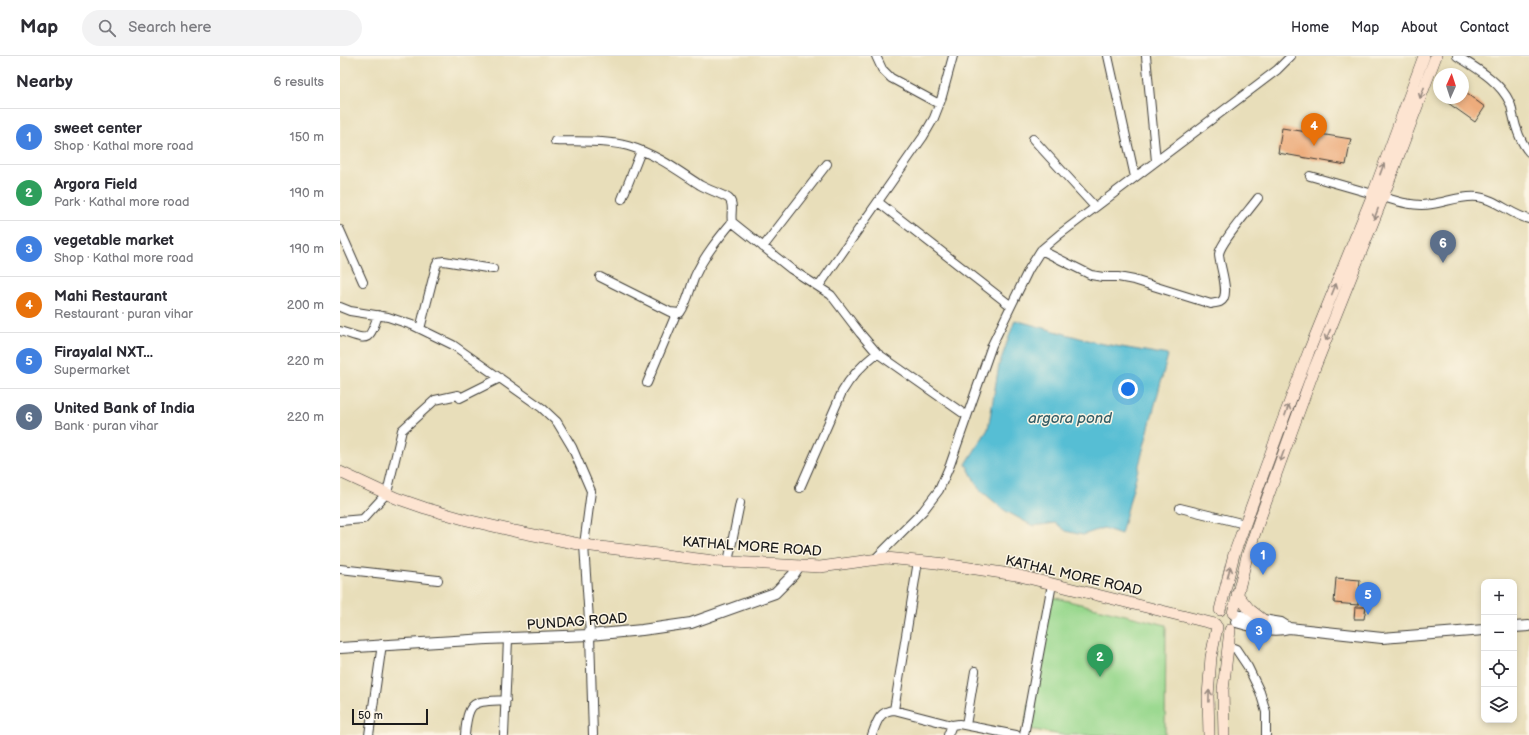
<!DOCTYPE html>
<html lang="en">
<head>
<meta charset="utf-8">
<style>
	body { margin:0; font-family:"Balsamiq Sans",sans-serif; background:#f2f2f3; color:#2b2b33 }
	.controls { position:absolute; right:12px; bottom:12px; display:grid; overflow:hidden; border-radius:8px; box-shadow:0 2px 6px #0003 }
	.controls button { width:36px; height:36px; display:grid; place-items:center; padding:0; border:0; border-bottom:1px solid #e1e1e2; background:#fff; color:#2b2b33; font:20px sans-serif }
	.compass { position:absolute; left:1093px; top:12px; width:36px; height:36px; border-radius:50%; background:#fff; box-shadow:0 2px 6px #0003; rotate:3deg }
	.scale { position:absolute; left:12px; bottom:10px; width:76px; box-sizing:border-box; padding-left:4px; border:2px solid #1c1c1c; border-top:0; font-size:11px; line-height:14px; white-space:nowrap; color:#1c1c1c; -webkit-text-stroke:3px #fcf5e5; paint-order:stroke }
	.you { position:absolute; left:788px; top:333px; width:14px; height:14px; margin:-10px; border:3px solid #fff; border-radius:50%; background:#1a73e8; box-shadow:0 0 0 6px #1a73e833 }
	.badge { display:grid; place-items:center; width:26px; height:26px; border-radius:50%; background:#ea580c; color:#fff; font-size:13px; font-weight:700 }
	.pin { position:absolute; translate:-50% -33px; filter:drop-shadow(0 1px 2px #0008) }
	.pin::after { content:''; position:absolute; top:21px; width:14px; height:12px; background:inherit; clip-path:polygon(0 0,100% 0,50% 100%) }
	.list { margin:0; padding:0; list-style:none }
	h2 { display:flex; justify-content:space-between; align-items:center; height:52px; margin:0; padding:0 16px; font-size:17px }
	h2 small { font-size:13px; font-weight:400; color:#7c7c81 }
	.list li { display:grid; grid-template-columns:26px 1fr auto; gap:12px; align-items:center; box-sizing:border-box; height:56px; padding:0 16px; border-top:1px solid #e1e1e2 }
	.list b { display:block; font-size:15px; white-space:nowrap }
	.list p { margin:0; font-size:13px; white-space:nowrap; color:#7c7c81 }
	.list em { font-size:13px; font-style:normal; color:#7c7c81 }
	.icon { flex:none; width:22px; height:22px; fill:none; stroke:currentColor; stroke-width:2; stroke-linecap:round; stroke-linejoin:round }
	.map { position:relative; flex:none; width:1189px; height:679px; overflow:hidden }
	header { display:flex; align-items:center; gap:24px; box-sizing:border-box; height:56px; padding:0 20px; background:#fff; border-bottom:1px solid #e1e1e2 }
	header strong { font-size:19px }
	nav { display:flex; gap:22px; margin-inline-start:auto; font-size:14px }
	.search { width:280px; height:36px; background:#f2f2f3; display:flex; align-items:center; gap:10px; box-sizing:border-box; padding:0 14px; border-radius:22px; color:#7c7c81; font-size:15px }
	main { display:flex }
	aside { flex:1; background:#fff }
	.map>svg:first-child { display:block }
	.green { fill:#99d88e; stroke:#5a7a55 }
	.water { fill:#57bed4; stroke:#3a6d78 }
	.building { fill:#edac7b }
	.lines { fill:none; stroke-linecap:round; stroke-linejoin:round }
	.minor-casing { stroke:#3b3934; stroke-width:10 }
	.tertiary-casing { stroke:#3b3934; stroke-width:12 }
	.secondary-casing { stroke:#3b3934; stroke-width:12 }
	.minor { stroke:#fff; stroke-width:8 }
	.tertiary { stroke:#fff; stroke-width:10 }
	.secondary { stroke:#fde4d1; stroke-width:11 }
	.oneway { stroke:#988a80 }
	.labels { text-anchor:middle; stroke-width:3; stroke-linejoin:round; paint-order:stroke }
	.street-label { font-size:14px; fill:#1c1c1c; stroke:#fcf5e5 }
	.water-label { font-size:15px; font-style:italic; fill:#345d66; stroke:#fcf5e5 }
</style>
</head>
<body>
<header>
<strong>Map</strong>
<div class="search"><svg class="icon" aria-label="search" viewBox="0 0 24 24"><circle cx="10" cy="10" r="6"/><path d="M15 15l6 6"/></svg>Search here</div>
<nav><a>Home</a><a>Map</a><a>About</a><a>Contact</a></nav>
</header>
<main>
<aside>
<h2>Nearby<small>6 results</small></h2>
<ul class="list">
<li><span class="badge" style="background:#3f7fe0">1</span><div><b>sweet center</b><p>Shop · Kathal more road</p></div><em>150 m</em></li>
<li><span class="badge" style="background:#2e9e5b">2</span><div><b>Argora Field</b><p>Park · Kathal more road</p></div><em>190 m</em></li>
<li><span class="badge" style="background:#3f7fe0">3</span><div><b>vegetable market</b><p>Shop · Kathal more road</p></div><em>190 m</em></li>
<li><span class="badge" style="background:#e8710a">4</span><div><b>Mahi Restaurant</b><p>Restaurant · puran vihar</p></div><em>200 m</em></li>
<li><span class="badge" style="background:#3f7fe0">5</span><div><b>Firayalal NXT...</b><p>Supermarket</p></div><em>220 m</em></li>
<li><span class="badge" style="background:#5c6f8a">6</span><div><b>United Bank of India</b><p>Bank · puran vihar</p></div><em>220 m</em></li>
</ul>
</aside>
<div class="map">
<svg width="1189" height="679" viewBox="0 0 1189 679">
	<rect width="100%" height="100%" fill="#fcf5e5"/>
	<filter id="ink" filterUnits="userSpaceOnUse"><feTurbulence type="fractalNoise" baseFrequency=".025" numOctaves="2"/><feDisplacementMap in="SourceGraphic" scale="8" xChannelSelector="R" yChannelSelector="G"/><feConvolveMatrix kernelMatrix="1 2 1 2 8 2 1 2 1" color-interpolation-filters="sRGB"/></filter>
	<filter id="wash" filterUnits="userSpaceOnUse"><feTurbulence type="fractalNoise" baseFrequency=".012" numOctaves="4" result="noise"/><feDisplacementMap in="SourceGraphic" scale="16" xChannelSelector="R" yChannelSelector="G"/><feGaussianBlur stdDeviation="0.9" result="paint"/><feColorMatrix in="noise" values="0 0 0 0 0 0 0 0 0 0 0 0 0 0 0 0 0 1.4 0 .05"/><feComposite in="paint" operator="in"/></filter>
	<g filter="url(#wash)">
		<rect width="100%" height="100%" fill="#e8deba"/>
		<path class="green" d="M712,541L826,569L825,679H722L684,672Z"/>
		<path class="water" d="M675,264L758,287L828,299L781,478L763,472L743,479L725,475L716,467L693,470L664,454L639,433L626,408L648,373L659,309Z"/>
		<g id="blocks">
			<path class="building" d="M1123,35L1145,51L1135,66L1101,42H1123Z
				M942,72L1011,83L1006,109L938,97Z
				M996,522L1020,524L1018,549L994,547Z
				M1015,551H1026L1024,563H1014Z"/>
		</g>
	</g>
	<g filter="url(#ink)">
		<use href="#blocks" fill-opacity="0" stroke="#3b3934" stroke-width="1"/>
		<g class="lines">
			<defs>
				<path id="minor" d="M536,0L542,13L551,22L599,48
					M768,0L795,121
					M806,0L816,105
					M1117,0C1136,12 1160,25 1170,47C1172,51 1172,56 1173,59C1176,73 1180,86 1189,96
					M693,83L755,151
					M215,85C239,86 265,84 288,90C316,98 337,114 360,129C369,134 379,137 388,142C395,147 390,158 392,166L451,213L491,239L520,277L537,297L627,360
					M970,120L1033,138
					M1043,141C1059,146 1075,151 1092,148C1107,146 1122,139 1138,141C1156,143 1171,159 1189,163
					M282,143L301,95
					M538,146L671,250
					M0,174L23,226
					M423,191L487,108
					M701,194L751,219L763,221H778L794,224L871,248C873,247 878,247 880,246C892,240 879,210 879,198C880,187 910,153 918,142
					M260,221L330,256L340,257C348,246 350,232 355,220C364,200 378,183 392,166
					M479,230L583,81L594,62L601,44L613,0
					M0,251L10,255L48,261L72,269L113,289L202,352L217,366L232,391L251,435L244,489L250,579L253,679
					M80,273L96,210L98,206L104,205L153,213
					M0,275C27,283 28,289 38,259
					M307,327L336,258
					M120,342L160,322
					M460,432L502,336C511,320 523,308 537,297
					M840,452L905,468
					M0,465L23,463L47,437L62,374L95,344L118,339
					M534,504L583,455L599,434L610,409L652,289L689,213L701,194L720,178L937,14L951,0
					M388,506L400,447
					M0,513L98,524
					M888,590L896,593L908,611L920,636L926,656V679
					M554,654L578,505
					M626,669L635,615
					M29,679L42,588
					M125,679C128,643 133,646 166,644
					M164,679L168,583
					M532,679C537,666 539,655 554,654L612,669
					M608,679L612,669L619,668L676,679
					M684,679L712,528"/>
				<path id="tertiary" d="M895,559L941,567L949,572
					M896,566C913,570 932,577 949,572L1042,582L1144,574
					M1174,571L1189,570
					M0,592L147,583L250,579L302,574L351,567L435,537L453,519L459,510"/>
				<path id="secondary" d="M0,416L56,442L85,452L127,464L174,475L244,489L374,505L480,511L546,502L597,507L676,519L875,568
					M897,538L909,553L922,563
					M880,554L894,498L941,369L969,295L1033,138L1084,0
					M893,557L907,500L919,465L975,311L1043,141L1096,0
					M869,679L868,640L871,601L877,571
					M884,679L883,634L890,574"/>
			</defs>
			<use href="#minor" class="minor-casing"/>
			<use href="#tertiary" class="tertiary-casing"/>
			<use href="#secondary" class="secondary-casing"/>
			<use href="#minor" class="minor"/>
			<use href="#tertiary" class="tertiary"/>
			<use href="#secondary" class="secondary"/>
		</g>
		<defs><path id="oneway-shaft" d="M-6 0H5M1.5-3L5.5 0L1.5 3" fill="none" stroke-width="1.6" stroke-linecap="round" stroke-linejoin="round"/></defs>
		<g class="oneway">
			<use href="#oneway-shaft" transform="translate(1082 37) rotate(111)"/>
			<use href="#oneway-shaft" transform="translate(1042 113) rotate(-70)"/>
			<use href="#oneway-shaft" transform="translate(1036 158) rotate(111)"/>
			<use href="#oneway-shaft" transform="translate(994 233) rotate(-68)"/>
			<use href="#oneway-shaft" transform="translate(988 279) rotate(113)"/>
			<use href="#oneway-shaft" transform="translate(947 354) rotate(-70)"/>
			<use href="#oneway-shaft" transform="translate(942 400) rotate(110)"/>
			<use href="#oneway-shaft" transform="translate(889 516) rotate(-75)"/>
			<use href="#oneway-shaft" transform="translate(869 640) rotate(-89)"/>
		</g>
	</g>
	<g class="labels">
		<g class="street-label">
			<text transform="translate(412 490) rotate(4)" y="5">KATHAL MORE ROAD</text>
			<text transform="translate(734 519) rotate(13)" y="5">KATHAL MORE ROAD</text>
			<text transform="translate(237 565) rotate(-4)" y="5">PUNDAG ROAD</text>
		</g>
		<g class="water-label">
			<text x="730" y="367">argora pond</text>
		</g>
	</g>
</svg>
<div class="controls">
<button>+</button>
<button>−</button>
<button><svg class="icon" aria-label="locate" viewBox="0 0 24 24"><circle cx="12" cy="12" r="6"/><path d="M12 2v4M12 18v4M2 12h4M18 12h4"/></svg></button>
<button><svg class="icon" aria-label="layers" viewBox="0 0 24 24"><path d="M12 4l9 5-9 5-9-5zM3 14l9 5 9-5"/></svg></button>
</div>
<svg class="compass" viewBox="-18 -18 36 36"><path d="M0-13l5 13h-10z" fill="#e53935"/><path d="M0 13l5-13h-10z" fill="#7c7c81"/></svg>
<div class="scale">50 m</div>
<div class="you"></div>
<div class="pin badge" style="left:923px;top:519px;background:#3f7fe0">1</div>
<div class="pin badge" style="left:760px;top:621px;background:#2e9e5b">2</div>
<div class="pin badge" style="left:919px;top:595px;background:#3f7fe0">3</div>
<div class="pin badge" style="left:974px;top:90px;background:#e8710a">4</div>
<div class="pin badge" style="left:1028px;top:559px;background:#3f7fe0">5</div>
<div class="pin badge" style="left:1103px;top:207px;background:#5c6f8a">6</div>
</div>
</main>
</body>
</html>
